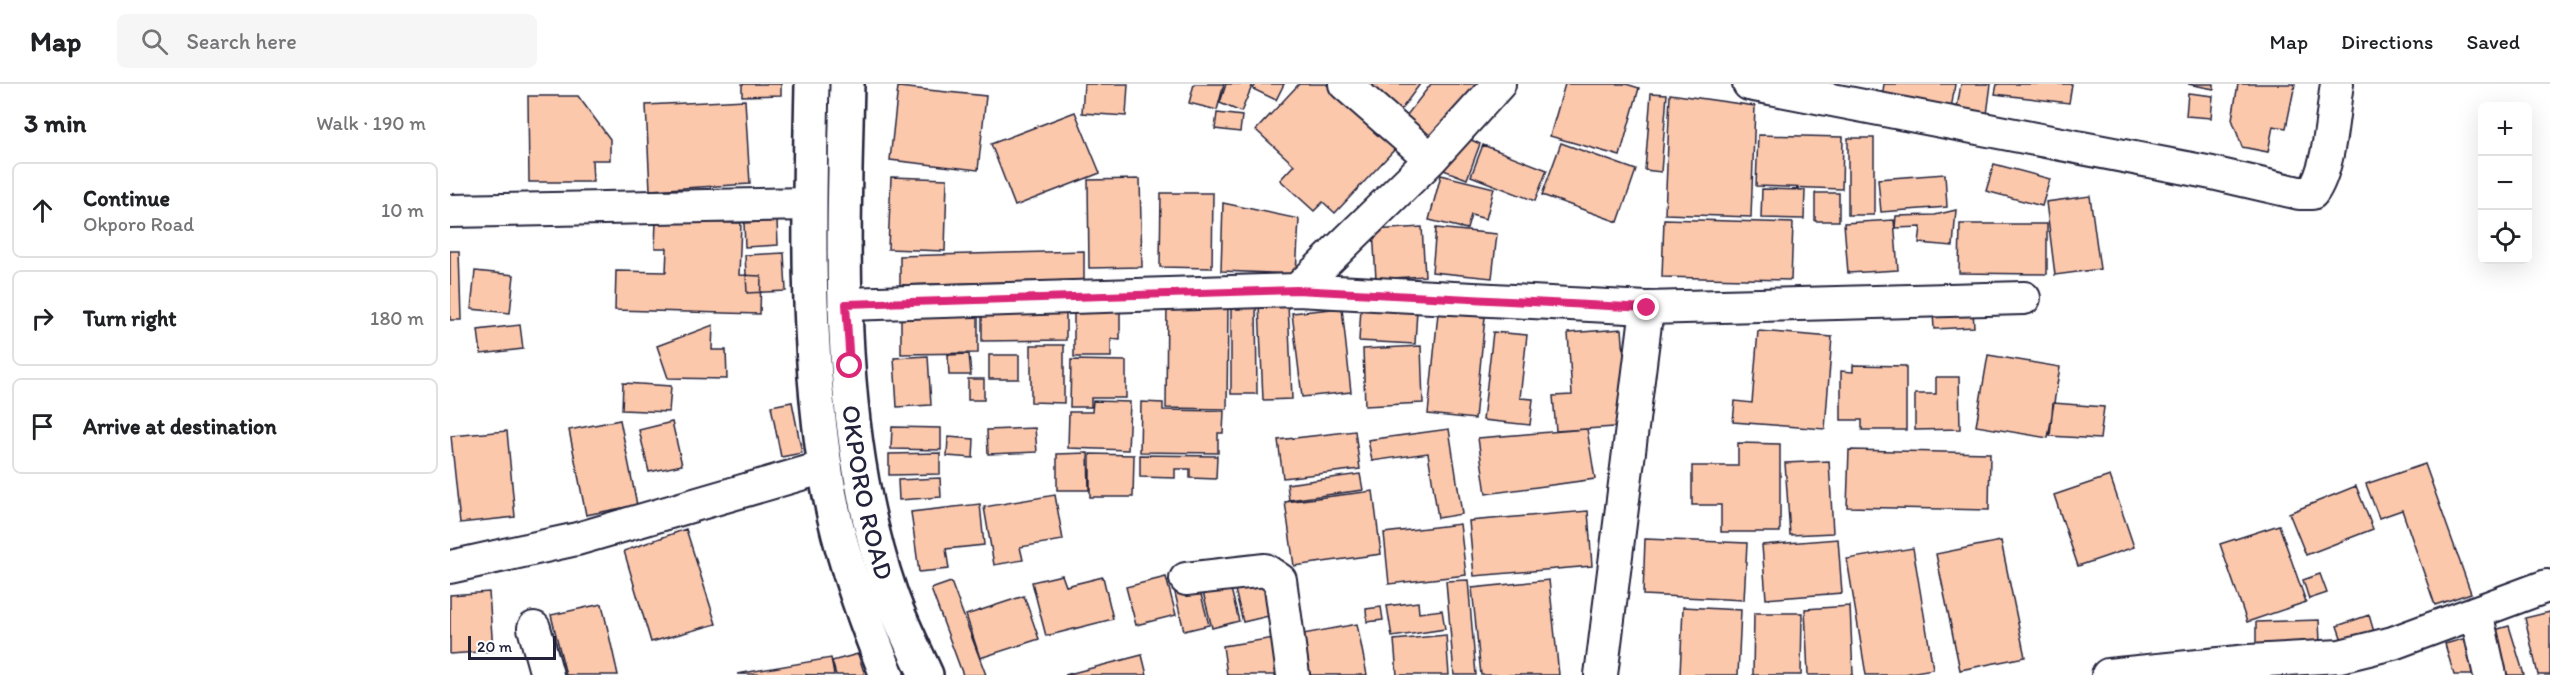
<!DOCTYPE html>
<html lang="en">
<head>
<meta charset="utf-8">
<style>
	body { margin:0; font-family:Itim,sans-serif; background:#f6f6f6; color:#202124 }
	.controls { position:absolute; right:18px; top:18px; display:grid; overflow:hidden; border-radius:9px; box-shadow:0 6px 24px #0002 }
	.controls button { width:54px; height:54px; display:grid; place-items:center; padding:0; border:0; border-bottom:2px solid #e0e0e0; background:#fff; color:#202124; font:30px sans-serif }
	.scale { position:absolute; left:18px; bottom:15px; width:88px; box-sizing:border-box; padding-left:6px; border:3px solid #22223b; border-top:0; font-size:16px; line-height:21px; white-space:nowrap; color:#22223b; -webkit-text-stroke:4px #fff; paint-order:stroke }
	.stop { position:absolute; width:18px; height:18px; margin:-14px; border:4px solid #db2777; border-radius:50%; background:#fff }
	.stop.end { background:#db2777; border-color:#fff; box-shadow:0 2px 6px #0008 }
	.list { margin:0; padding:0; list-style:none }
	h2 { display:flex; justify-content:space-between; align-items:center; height:78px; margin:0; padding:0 24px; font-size:26px }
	h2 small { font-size:20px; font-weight:400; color:#757577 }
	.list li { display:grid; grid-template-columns:39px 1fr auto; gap:18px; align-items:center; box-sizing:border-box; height:96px; margin:0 12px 12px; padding:0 12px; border:2px solid #e0e0e0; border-radius:9px }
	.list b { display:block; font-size:22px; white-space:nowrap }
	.list p { margin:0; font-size:20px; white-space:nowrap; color:#757577 }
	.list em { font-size:20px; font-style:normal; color:#757577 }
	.icon { flex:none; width:33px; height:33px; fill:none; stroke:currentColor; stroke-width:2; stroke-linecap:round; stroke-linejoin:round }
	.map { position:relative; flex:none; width:2100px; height:591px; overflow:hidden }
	header { display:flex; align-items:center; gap:36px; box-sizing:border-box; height:84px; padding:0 30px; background:#fff; border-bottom:2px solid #e0e0e0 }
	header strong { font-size:28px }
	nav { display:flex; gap:33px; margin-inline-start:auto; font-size:21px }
	.search { width:420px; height:54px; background:#f6f6f6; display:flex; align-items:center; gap:15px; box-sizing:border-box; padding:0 21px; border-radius:9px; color:#757577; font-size:22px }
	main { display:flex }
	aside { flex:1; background:#fff }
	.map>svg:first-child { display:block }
	.building { fill:#fcc8ac; stroke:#22223b; stroke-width:1.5 }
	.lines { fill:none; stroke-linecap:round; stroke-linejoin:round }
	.minor-casing { stroke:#22223b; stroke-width:36 }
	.secondary-casing { stroke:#22223b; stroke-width:38 }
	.minor { stroke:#fff; stroke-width:32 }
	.secondary { stroke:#fff; stroke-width:33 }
	.route { stroke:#db2777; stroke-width:8 }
	.labels { text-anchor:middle; stroke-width:4.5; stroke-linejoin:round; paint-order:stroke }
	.street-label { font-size:26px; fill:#22223b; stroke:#fff }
</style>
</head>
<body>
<header>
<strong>Map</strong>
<div class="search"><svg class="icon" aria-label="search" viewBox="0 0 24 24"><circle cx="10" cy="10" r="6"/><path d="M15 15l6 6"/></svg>Search here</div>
<nav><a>Map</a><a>Directions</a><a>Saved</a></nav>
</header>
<main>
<aside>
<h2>3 min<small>Walk · 190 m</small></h2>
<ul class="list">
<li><svg class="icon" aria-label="ahead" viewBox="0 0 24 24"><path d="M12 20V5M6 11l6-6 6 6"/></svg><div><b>Continue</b><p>Okporo Road</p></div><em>10 m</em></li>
<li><svg class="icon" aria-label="right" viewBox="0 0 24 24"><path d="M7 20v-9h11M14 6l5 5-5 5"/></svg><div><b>Turn right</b></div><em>180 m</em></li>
<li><svg class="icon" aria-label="arrive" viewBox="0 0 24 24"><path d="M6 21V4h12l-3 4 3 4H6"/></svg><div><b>Arrive at destination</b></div></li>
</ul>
</aside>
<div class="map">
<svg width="2100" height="591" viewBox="0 0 2100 591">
	<rect width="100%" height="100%" fill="#fff"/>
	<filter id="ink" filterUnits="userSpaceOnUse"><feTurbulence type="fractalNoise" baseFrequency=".0167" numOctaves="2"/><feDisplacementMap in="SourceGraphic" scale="12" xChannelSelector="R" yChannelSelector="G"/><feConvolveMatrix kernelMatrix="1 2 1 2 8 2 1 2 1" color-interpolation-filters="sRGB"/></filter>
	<g filter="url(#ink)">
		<path class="building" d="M292,0H331V11L292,12Z
			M634,0H678L676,32L632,29Z
			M744,0H774L767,26L739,19Z
			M776,0H803L791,28L770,19Z
			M806,0H834L826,16L803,5Z
			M849,0H876L946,64L885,129L873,118L864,127L830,96L844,81L806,46Z
			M913,0H970L950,27Z
			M981,0H1032L985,61L953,36Z
			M1115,0H1176L1189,4L1170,72L1100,52Z
			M1434,0H1505L1501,26L1432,14Z
			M1511,0H1541L1536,38L1506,30Z
			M1547,0H1622L1619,19L1545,10Z
			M1738,0H1764V5Z
			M1788,0H1845L1836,44L1823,42L1818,68L1792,63L1782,35Z
			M448,3L536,12L528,86L440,76Z
			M1201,9L1217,10L1211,88L1195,86Z
			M1738,9L1763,12L1761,34L1736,32Z
			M1220,10L1305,22L1301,133L1215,130Z
			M78,12H128L160,55V76H142L143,98H79Z
			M295,16L300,100L200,106L196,21Z
			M625,28L650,89L565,122L541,60Z
			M767,29L792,32L790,48L765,45Z
			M1308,51L1393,53L1392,105L1306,102Z
			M1017,54L1030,60L1017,95L991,85Z
			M1398,54H1424V131H1398Z
			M1111,59L1186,86L1168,138L1092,111Z
			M1033,61L1097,86L1085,117L1021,92Z
			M1544,80L1600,95L1592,122L1536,107Z
			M1495,90L1497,123L1431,128L1428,95Z
			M991,91L1044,104L1036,135L1021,131L1017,145L979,136Z
			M441,93L497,95L495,167L438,165Z
			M690,95L692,183L639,184L638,96Z
			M1312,105L1355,106L1354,135L1311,134Z
			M711,109H763L762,184L710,183Z
			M1365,109H1389V137H1365Z
			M1640,112L1650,185L1605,191L1596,118Z
			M773,119L849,135L846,190L771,187Z
			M1506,126L1503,162L1469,159L1471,143L1445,144L1446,132L1485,131Z
			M1214,135L1343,139L1341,196L1212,193Z
			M1444,136L1448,186L1398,189L1394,139Z
			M206,137L291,139L289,191L311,192L310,230L165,226L166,187L216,188L217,164H205Z
			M327,137L328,161L295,163L294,139Z
			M1510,140H1597V190L1509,189Z
			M972,143L975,192L926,195L923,146Z
			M986,144L1047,150L1042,194L982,188Z
			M0,167H9L11,236H0Z
			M634,167V196L450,201V172Z
			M334,169L336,207L297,209L295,171Z
			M25,187L64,191L60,229L21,225Z
			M717,218L778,219L777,325L716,324Z
			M781,220H806L807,310H781Z
			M838,220L842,315L813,316L809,221Z
			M911,223L967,226L965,260L909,257Z
			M892,224L901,308L852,313L842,229Z
			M616,225V256L532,257V226Z
			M624,226H670V256L661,255V273H624Z
			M1523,227L1524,243L1484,245L1483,228Z
			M988,229L1035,233L1025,335L978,330Z
			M528,230V269L451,270V232Z
			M70,241L73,265L31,270L28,246Z
			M263,241L262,266H276L277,295L218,294L207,262Z
			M1172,245L1179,342L1106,347L1103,312L1122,311L1118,249Z
			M1308,247L1382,253L1375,345L1283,338L1285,317L1302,319Z
			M1043,248L1077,251L1070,314L1083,315L1080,341L1033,336Z
			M581,261H614V319L581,318Z
			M971,262L973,319L915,322L913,265Z
			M519,270L521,291H499L498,271Z
			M539,271H569V295H539Z
			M1538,271L1610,283L1598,354L1526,342Z
			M478,272L481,321L447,323L444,274Z
			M621,276L676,277V314H641V323H620Z
			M1403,281L1456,282V346H1412V336H1391V287L1403,288Z
			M1486,293H1509L1510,345L1465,346V310H1486Z
			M518,295H534V316H518Z
			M173,299L221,302L219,328L172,326Z
			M643,317L680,318L678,366L618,364L619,328H642Z
			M342,318L352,369L331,373L321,322Z
			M691,318L713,319V326L774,327L773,349H768V369L690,368Z
			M1603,319L1654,323L1650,355L1600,352Z
			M170,336L187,421L136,431L119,346Z
			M222,338L232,381L199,388L189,346Z
			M442,343L491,344V366L441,365Z
			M585,344L587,368L538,370L537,346Z
			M999,345L1012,430L988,434L978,369L922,377L918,356Z
			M1137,345L1145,395L1036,410L1028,354Z
			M57,347L65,433L10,439L1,352Z
			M905,347L910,385L833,394L828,356Z
			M498,353L524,355L523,374L497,372Z
			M1288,359L1330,360V448H1271V421H1242V382H1288Z
			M1399,366L1540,369L1539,426L1397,423Z
			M490,369V390L439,391V370Z
			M638,369L639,406H607V370Z
			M640,370L684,371L683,413H640Z
			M690,371L767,372L766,395L740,394V385H725V394L690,393Z
			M1379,377L1383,449L1340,451L1335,379Z
			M1975,380L2021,509L1985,521L1952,426L1929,434L1916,400Z
			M910,390L913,406L839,416L837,400Z
			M1660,392L1684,463L1628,482L1604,411Z
			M490,394L491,413L449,416L448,396Z
			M1906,402L1923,445L1856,471L1839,429Z
			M923,407L931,470L844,482L835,418Z
			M605,411L613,456L570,463L573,476L544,481L534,423Z
			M530,420L534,461L496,465L499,485L469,488L461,428Z
			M1138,427L1142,482L1024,492L1019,437Z
			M1010,440L1016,491L939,500L934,449Z
			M1829,441L1856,518L1797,538L1770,460Z
			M236,445L266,540L201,558L174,467Z
			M1195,455L1297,459L1294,516L1193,511Z
			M1388,455L1392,509L1316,515L1312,461Z
			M1551,457L1575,573L1510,586L1486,470Z
			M1463,464L1483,585L1448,591H1416L1397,475Z
			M1870,490L1877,509L1859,515L1853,496Z
			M612,491L616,502L653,493L663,535L596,552L582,498Z
			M716,493L726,531L686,541L676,503Z
			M814,494L823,531L793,538L784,502Z
			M1018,496L1026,591H1004L996,497Z
			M1099,496L1109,591H1031L1022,504Z
			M501,498L536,591H513L481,505Z
			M780,501L789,537L762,544L753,508Z
			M749,503L759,541L734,547L725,509Z
			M39,508L43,567L0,570V511Z
			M574,512L589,555L530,574L516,531Z
			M968,518L969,529L992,526L995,545L942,553L937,522Z
			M152,520L168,591H116L101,531Z
			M1400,522L1403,591H1358L1355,525Z
			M931,523L933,536L917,538L916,525Z
			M1233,523L1291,526L1288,591H1230Z
			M2100,528V591H2088L2075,534Z
			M1304,529H1352L1351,591H1303Z
			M1919,531L1924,548L1893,559L1887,542Z
			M1869,536L1870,559L1806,560V538Z
			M907,540L917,591H860L853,550Z
			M2059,542L2074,591H2004L1995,560Z
			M996,551L999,591H947L944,556Z
			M824,554L830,591H777L773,562Z
			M408,570L415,591H386L382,577Z
			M692,571L697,591H615Z
			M381,574L384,591L287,590Z"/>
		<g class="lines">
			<defs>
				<path id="minor" d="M895,0L981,75
					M1299,0L1762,89L1849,109H1862C1880,85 1882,31 1887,0
					M0,127L360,120
					M847,206L981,75L1049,0
					M396,220L847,206L1197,224L1574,214
					M0,483L127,455L375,383
					M736,495L815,486L830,496L843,591
					M2026,528L2040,591
					M84,544L97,591
					M1151,591L1197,224
					M1658,591L1799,577L1890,572L1943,559L2097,502"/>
				<g id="secondary">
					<path d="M362,0C359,127 356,256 375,382C385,454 410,524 437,591"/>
					<path id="s1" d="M397,0C393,168 385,347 440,508C449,536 464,564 476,591"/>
				</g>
			</defs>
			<use href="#minor" class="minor-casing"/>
			<use href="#secondary" class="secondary-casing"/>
			<use href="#minor" class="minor"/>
			<use href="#secondary" class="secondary"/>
		</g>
	</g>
	<g class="lines" filter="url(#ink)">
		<path class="route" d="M400,282L396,220L846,206L1197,224"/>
	</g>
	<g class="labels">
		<g class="street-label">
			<text dy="9" stroke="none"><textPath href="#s1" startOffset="410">OKPORO ROAD</textPath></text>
		</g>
	</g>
</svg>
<div class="controls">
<button>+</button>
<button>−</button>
<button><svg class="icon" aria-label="locate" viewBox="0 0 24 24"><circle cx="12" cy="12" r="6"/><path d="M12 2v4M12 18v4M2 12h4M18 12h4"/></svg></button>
</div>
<div class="scale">20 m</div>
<div class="stop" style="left:400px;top:282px"></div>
<div class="stop end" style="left:1197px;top:224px"></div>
</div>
</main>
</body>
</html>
